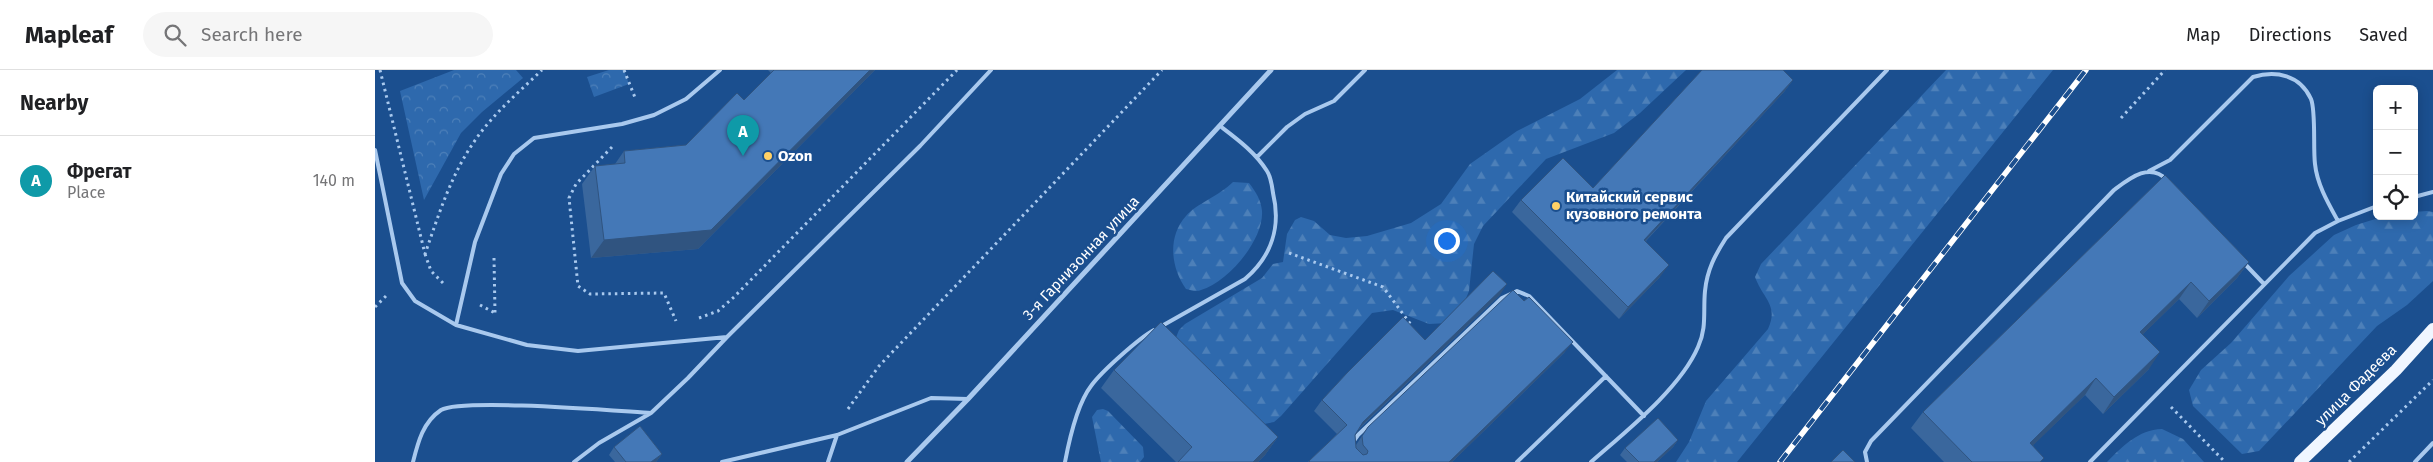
<!DOCTYPE html>
<html lang="en">
<head>
<meta charset="utf-8">
<style>
	body { margin:0; font-family:"Fira Sans",sans-serif; background:#f6f6f6; color:#202124 }
	.controls { position:absolute; right:15px; top:15px; display:grid; overflow:hidden; border-radius:8px; box-shadow:0 2px 12px #0003 }
	.controls button { width:45px; height:45px; display:grid; place-items:center; padding:0; border:0; border-bottom:1px solid #e0e0e0; background:#fff; color:#202124; font:25px sans-serif }
	.you { position:absolute; left:1071px; top:170px; width:18px; height:18px; margin:-12px; border:4px solid #fff; border-radius:50%; background:#1a73e8; box-shadow:0 0 0 8px #1a73e833 }
	.badge { display:grid; place-items:center; width:32px; height:32px; border-radius:50%; background:#847042; color:#fff; font-size:16px; font-weight:700 }
	.pin { position:absolute; translate:-50% -41px; filter:drop-shadow(0 1px 2px #0008) }
	.pin::after { content:''; position:absolute; top:26px; width:18px; height:15px; background:inherit; clip-path:polygon(0 0,100% 0,50% 100%) }
	.list { margin:0; padding:0; list-style:none }
	h2 { display:flex; justify-content:space-between; align-items:center; height:65px; margin:0; padding:0 20px; font-size:21px }
	h2 small { font-size:16px; font-weight:400; color:#757577 }
	.list li { display:grid; grid-template-columns:32px 1fr auto; gap:15px; align-items:center; box-sizing:border-box; height:90px; padding:0 20px; border-top:1px solid #e0e0e0 }
	.list b { display:block; font-size:19px; white-space:nowrap }
	.list p { margin:0; font-size:16px; white-space:nowrap; color:#757577 }
	.list em { font-size:16px; font-style:normal; color:#757577 }
	.icon { flex:none; width:28px; height:28px; fill:none; stroke:currentColor; stroke-width:2; stroke-linecap:round; stroke-linejoin:round }
	.map { position:relative; flex:none; width:2058px; height:392px; overflow:hidden }
	header { display:flex; align-items:center; gap:30px; box-sizing:border-box; height:70px; padding:0 25px; background:#fff; border-bottom:1px solid #e0e0e0 }
	header strong { font-size:24px }
	nav { display:flex; gap:28px; margin-inline-start:auto; font-size:18px }
	.search { width:350px; height:45px; background:#f6f6f6; display:flex; align-items:center; gap:12px; box-sizing:border-box; padding:0 18px; border-radius:28px; color:#757577; font-size:19px }
	main { display:flex }
	aside { flex:1; background:#fff }
	.map>svg:first-child { display:block }
	.forest { fill:url(#forest-firs) }
	.park { fill:url(#park-crowns) }
	.lines { fill:none; stroke-linecap:round; stroke-linejoin:round }
	.path { stroke:#a9c9ee; stroke-width:3; stroke-dasharray:2.5 4; stroke-linecap:butt }
	.lane { stroke:#a9c9ee; stroke-width:4 }
	.street { stroke:#a9c9ee; stroke-width:5 }
	.primary { stroke:#f0f6ff; stroke-width:12 }
	.rail-casing { stroke:#fff; stroke-width:5.5 }
	.rail { stroke:#1b4f8f; stroke-width:4; stroke-dasharray:11; stroke-linecap:butt }
	.wall { fill:#3a679d }
	.shaded-wall { fill:#305480 }
	.building { fill:#4478b7; stroke:#305480 }
	.poi-dot { fill:#ffd166; stroke:#1b4f8f; stroke-width:2 }
	.labels { text-anchor:middle; stroke-width:5; stroke-linejoin:round; paint-order:stroke }
	.poi-label { font-size:15px; font-weight:bold; fill:#fff; stroke:#1b4f8f; text-anchor:start }
	.street-label { font-size:15px; fill:#fff; stroke:#1b4f8f }
</style>
</head>
<body>
<header>
<strong>Mapleaf</strong>
<div class="search"><svg class="icon" aria-label="search" viewBox="0 0 24 24"><circle cx="10" cy="10" r="6"/><path d="M15 15l6 6"/></svg>Search here</div>
<nav><a>Map</a><a>Directions</a><a>Saved</a></nav>
</header>
<main>
<aside>
<h2>Nearby<small></small></h2>
<ul class="list">
<li><span class="badge" style="background:#0f9aa8">A</span><div><b>Фрегат</b><p>Place</p></div><em>140 m</em></li>
</ul>
</aside>
<div class="map">
<svg width="2058" height="392" viewBox="0 0 2058 392">
	<defs>
		<pattern id="forest-firs" width="22" height="20" patternUnits="userSpaceOnUse" patternTransform="scale(1.25)"><rect width="22" height="20" fill="#2e69ad"/><path d="M5 1l3.5 6h-7zM16 11l3.5 6h-7z" fill="#4d80b9"/></pattern>
		<pattern id="park-crowns" width="20" height="18" patternUnits="userSpaceOnUse" patternTransform="scale(1.25)"><rect width="20" height="18" fill="#2e69ad"/><path d="M2 6a3 3 0 1 1 6 0M12 15a3 3 0 1 1 6 0" fill="none" stroke="#4d80b9"/></pattern>
	</defs>
	<rect width="100%" height="100%" fill="#1b4f8f"/>
	<path class="forest" d="M1242,0H1311L1265,43L1239,63L1171,89L1108,156L1099,174L1094,221L1087,238L1073,253L1054,254L1018,240L997,243L906,346L899,352L889,354L800,270L804,260L810,254L887,208L898,194L908,192L912,164L920,150L926,147L939,151L955,165L971,168L992,166L1036,153L1066,134L1095,94L1142,61L1205,29Z
		M1571,0H1678L1362,392H1301L1314,372L1331,331L1393,259C1404,235 1388,229 1380,207L1386,194Z
		M858,112L874,113C881,122 886,130 887,141C889,170 853,212 826,220C822,222 815,220 811,219C796,198 792,167 811,146C821,134 844,126 858,112Z
		M2052,141L2058,142V211L2032,235L2002,256L1884,381L1867,384L1818,336L1814,320L1826,300L1856,273L1914,206L1959,165L1981,155L2010,146H2039V142Z
		M728,339L733,341L768,377L769,387L765,392H726L717,347L722,340Z
		M1787,359L1808,369L1829,392H1732C1748,376 1763,360 1787,359Z"/>
	<path class="park" d="M79,0H141L148,8L107,42L86,63L49,130L25,21Z
		M234,0H249L254,14L219,27L212,7Z"/>
	<g class="lines">
		<path class="path" d="M5,0L50,184C64,144 76,104 101,69C119,43 144,22 167,0
			M249,0L261,30
			M1746,48L1790,0
			M237,77L201,114L194,128L203,216L215,224L289,223L301,251
			M914,183L1008,217L1037,256
			M50,184L56,201L69,214
			M119,188L120,243L123,244
			M105,235L120,243
			M0,237L12,225
			M324,248L343,241L359,227L582,0
			M1796,337L1850,392
			M473,339L504,296L787,0
			M1974,392L2058,310"/>
		<path class="lane" d="M0,80L27,213L40,231L81,255L152,275L203,281L352,267L545,76L616,0
			M882,87L912,57L930,44L959,31L990,0
			M1774,101L1795,90L1878,7C1901,0 1925,5 1936,29C1941,41 1938,79 1940,94C1942,114 1953,133 1963,151
			M2039,127L2058,122
			M1868,192L1889,214
			M81,255L100,172L126,104L139,84L159,68L247,54L279,45L311,29L345,0
			M785,257L870,209C897,186 906,156 898,123C897,116 896,107 892,101C880,82 862,69 845,56
			M978,372L983,365L1127,228L1142,221L1154,226L1269,346
			M38,392C43,372 48,352 66,340C87,328 242,341 276,343
			M199,392L224,373L276,343L313,308L352,267
			M347,392L462,365L556,328L593,329
			M453,392L462,365
			M690,392C694,371 703,333 716,316C726,302 764,268 779,260
			M1142,392L1231,306
			M1216,392C1250,362 1305,319 1323,277C1332,258 1328,241 1330,221C1332,200 1340,185 1351,168L1512,0
			M1492,392L1490,382L1496,371L1739,120C1755,108 1775,92 1792,110
			M1715,392L1940,163L1963,151L2002,136
			M2040,392L2058,373"/>
		<path class="street" d="M532,392L593,329L896,0"/>
		<path class="primary" d="M1925,392L2021,300L2058,259"/>
		<defs>
			<path id="rail" d="M1405,392L1711,0"/>
		</defs>
		<use href="#rail" class="rail-casing"/>
		<use href="#rail" class="rail"/>
	</g>
	<path class="wall" d="M393,0H500L323,179L216,188L207,114L220,96L240,94L249,81L311,75L369,30L396,3Z
		M1418,10L1409,22L1271,171L1285,207L1244,249L1137,142L1146,130L1218,118Z
		M1790,105L1874,192L1862,208L1822,248L1804,229L1768,264L1774,299L1728,344L1710,325L1658,375L1666,392H1569L1536,358L1548,342Z
		M1125,225L983,360L980,365L981,375L993,357L1190,282L1077,392H933L962,364L939,341L947,330L1050,270Z
		M739,300L903,367L890,385L883,392H801L726,318Z
		M1303,370L1298,377L1282,392H1252L1245,385L1250,378Z
		M239,377L287,384L281,392H240L234,385Z"/>
	<path class="shaded-wall" d="M495,0H500L323,179L216,188L229,170Z
		M1418,10L1409,22L1260,182L1269,170Z
		M1874,192L1862,208L1822,248L1834,231Z
		M1294,195L1285,207L1244,249L1253,237Z
		M1816,212L1804,229L1754,278L1765,262Z
		M1132,214L1125,225L980,362L988,352Z
		M1198,272L1190,282L1077,392H1074Z
		M1785,282L1774,299L1728,344L1739,327Z
		M1721,308L1710,325L1644,389L1655,373Z
		M903,367L890,385L883,392H878Z
		M1303,370L1298,377L1282,392H1279Z
		M287,384L281,392H276Z"/>
	<path class="building" d="M399,0H495L336,160L229,170L220,96L250,93L249,81L311,75L362,23L369,30Z
		M1327,0H1408L1418,10L1269,170L1294,195L1253,237L1146,130L1188,88L1218,118Z
		M1790,105L1874,192L1834,231L1816,212L1765,262L1785,282L1739,327L1721,308L1655,373L1669,388L1665,392H1597L1548,342Z
		M1118,201L1132,214L988,352L980,365L981,378L988,385L992,384L993,381L988,375L987,366L993,357L1138,220L1149,231L1154,227L1198,272L1074,392H935L934,391L972,355L947,330L972,303L1028,247L1050,270Z
		M786,252L903,367L878,392H803L817,377L739,300Z
		M1283,348L1303,370L1279,392H1264L1250,378Z
		M265,356L287,384L276,392H251L239,377Z
		M1468,380L1480,392H1456Z"/>
	<g class="poi-dot">
		<circle cx="393" cy="86" r="5"/>
		<circle cx="1181" cy="136" r="5"/>
	</g>
	<g class="labels">
		<g class="poi-label">
			<text x="403" y="91">Ozon</text>
			<text x="1191" y="132">Китайский сервис<tspan x="1191" dy="17">кузовного ремонта</tspan></text>
		</g>
		<g class="street-label">
			<text transform="translate(706 188) rotate(-47)" y="5">3-я Гарнизонная улица</text>
			<text transform="translate(1981 315) rotate(-45)" y="5">улица Фадеева</text>
		</g>
	</g>
</svg>
<div class="controls">
<button>+</button>
<button>−</button>
<button><svg class="icon" aria-label="locate" viewBox="0 0 24 24"><circle cx="12" cy="12" r="6"/><path d="M12 2v4M12 18v4M2 12h4M18 12h4"/></svg></button>
</div>
<div class="you"></div>
<div class="pin badge" style="left:368px;top:86px;background:#0f9aa8">A</div>
</div>
</main>
</body>
</html>
